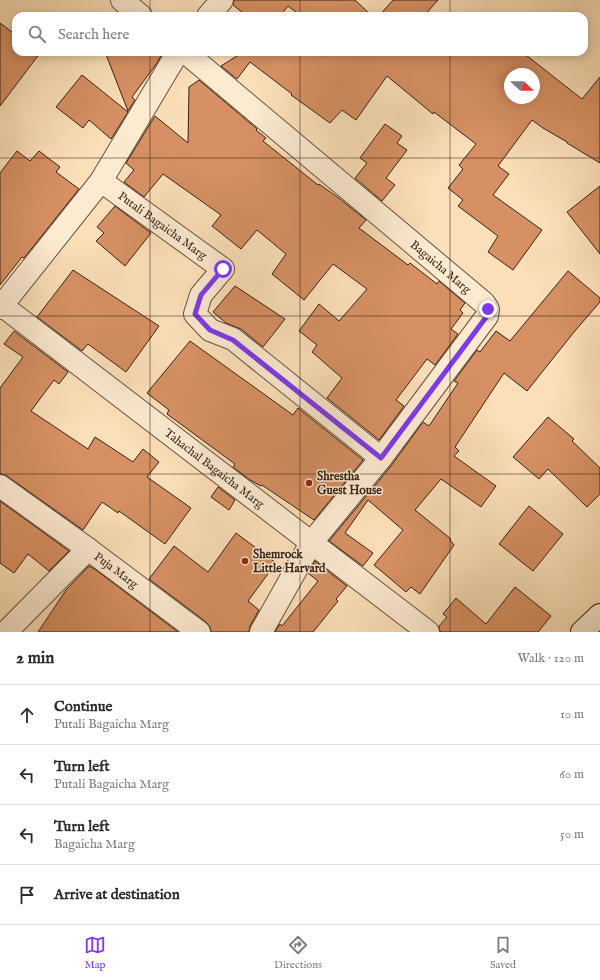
<!DOCTYPE html>
<html lang="en">
<head>
<meta charset="utf-8">
<style>
	body { margin:0; font-family:"IM FELL English",serif; background:#f2f2f3; color:#2b2b33 }
	.compass { position:absolute; left:504px; top:68px; width:36px; height:36px; border-radius:50%; background:#fff; box-shadow:0 2px 10px #0003; rotate:112deg }
	.stop { position:absolute; width:12px; height:12px; margin:-9px; border:3px solid #7c3aed; border-radius:50%; background:#fff }
	.stop.end { background:#7c3aed; border-color:#fff; box-shadow:0 1px 4px #0008 }
	.list { margin:0; padding:0; list-style:none }
	h2 { display:flex; justify-content:space-between; align-items:center; height:52px; margin:0; padding:0 16px; font-size:17px }
	h2 small { font-size:13px; font-weight:400; color:#7c7c81 }
	.list li { display:grid; grid-template-columns:26px 1fr auto; gap:12px; align-items:center; box-sizing:border-box; height:60px; padding:0 16px; border-top:1px solid #e1e1e2 }
	.list b { display:block; font-size:15px; white-space:nowrap }
	.list p { margin:0; font-size:13px; white-space:nowrap; color:#7c7c81 }
	.list em { font-size:13px; font-style:normal; color:#7c7c81 }
	.icon { flex:none; width:22px; height:22px; fill:none; stroke:currentColor; stroke-width:2; stroke-linecap:round; stroke-linejoin:round }
	.map { position:relative; flex:none; width:600px; height:632px; overflow:hidden }
	.search { position:absolute; background:#fff; box-shadow:0 2px 10px #0003; left:12px; right:12px; top:12px; height:44px; display:flex; align-items:center; gap:10px; box-sizing:border-box; padding:0 14px; border-radius:12px; color:#7c7c81; font-size:15px }
	.sheet { height:292px; background:#fff }
	nav { display:flex; justify-content:space-around; align-items:center; box-sizing:border-box; height:56px; border-top:1px solid #e1e1e2; background:#fff; font-size:11px; color:#7c7c81 }
	nav a { display:grid; justify-items:center; gap:2px }
	nav .on { color:#7c3aed }
	.map>svg:first-child { display:block }
	.building { fill:#d69063; stroke:#372217; fill-rule:evenodd }
	.lines { fill:none; stroke-linecap:round; stroke-linejoin:round }
	.street-casing { stroke:#68513f; stroke-width:24 }
	.secondary-casing { stroke:#372217; stroke-width:24 }
	.street { stroke:#fcead1; stroke-width:22 }
	.secondary { stroke:#fcead1; stroke-width:22 }
	.route { stroke:#7c3aed; stroke-width:5 }
	.grid { fill:none; stroke:#372217; stroke-width:1; stroke-opacity:0.55 }
	.poi-dot { fill:#8f2418; stroke:#fcead1; stroke-width:1.5 }
	.labels { text-anchor:middle; stroke-width:3; stroke-linejoin:round; paint-order:stroke }
	.street-label { font-size:12px; fill:#372217; stroke:#fcead1 }
	.poi-label { font-size:12px; font-weight:bold; fill:#372217; stroke:#fcead1; text-anchor:start }
</style>
</head>
<body>
<div class="map">
<svg width="600" height="632" viewBox="0 0 600 632">
	<rect width="100%" height="100%" fill="#fbdfb8"/>
	<filter id="stains"><feTurbulence type="fractalNoise" baseFrequency=".005" numOctaves="4"/><feColorMatrix values="0 0 0 0 .2 0 0 0 0 .09 0 0 0 0 .02 0 0 0 .5 -.17"/></filter>
	<radialGradient id="worn" r=".72"><stop offset=".6" stop-color="#630" stop-opacity="0"/><stop offset="1" stop-color="#630" stop-opacity=".3"/></radialGradient>
	<path class="building" d="M234,0H355L372,16H301L288,6L280,16H247L233,5Z
		M393,0H438L424,16H379Z
		M0,23L16,35V52L40,53L0,106Z
		M105,52H163L157,63L132,97L135,100L128,111Z
		M238,52H522L582,99L600,77V163L567,143V142L543,128L532,120L498,166L509,174L493,195L542,230L513,270L488,252L498,236L458,206L463,200L448,188L463,169L459,165L476,144L434,112L433,114L387,76L356,120L342,110L330,123L291,95L292,94L250,62L237,79L221,66L240,54ZM510,74H534V98H510Z
		M82,75L128,112L111,139L89,120L83,128L56,107Z
		M199,80L257,129L256,130L266,138L263,141L318,185L319,184L340,199L366,220L359,228L408,265L410,263L437,284L439,281L465,303L460,310L463,313L451,329L458,334L435,365L427,359L396,400L404,406L379,440L327,398L342,378L312,352L317,345L299,331L319,304L339,321L367,289L333,264L304,300L272,274L286,254L257,230L241,249L212,226L221,215L163,174L144,197L124,182L134,170L126,163L155,116L188,143L189,87Z
		M385,124L402,136L397,143L407,150L386,178L395,185L382,201L355,178L367,163L360,158Z
		M17,151L30,161L39,151L60,167L56,172L79,189L24,258L22,257L0,285V173Z
		M600,186V254L567,212Z
		M115,206L151,233L125,266L96,241L104,233L97,227Z
		M73,270L159,326L126,372L88,344L82,351L37,317Z
		M568,271L600,298V302L574,332L527,391L504,373L455,447L459,451L454,456L496,486L481,507L441,479L415,510L451,539L450,540L454,545L420,594L411,587L406,592L374,565L403,530L368,500L345,533L373,553L363,566L329,541L391,466L423,422L429,426L458,383L454,381L477,350L480,352L496,331L510,341Z
		M235,286L285,319L263,347L241,329L226,323L213,312Z
		M14,331L68,372L59,384L54,380L31,411L88,449L95,437L133,462L143,449L159,462L147,477L191,508L165,544L119,511L118,513L102,502L83,530L7,476L0,474V388L23,357L4,344Z
		M190,341L293,415L298,408L363,460L314,520L262,485L261,486L250,480L233,467L235,464L167,414L169,410L147,393Z
		M548,417L574,439L572,441L600,468V494L587,507L548,469L539,479L513,457Z
		M218,487L235,500L229,510L211,497Z
		M0,501L69,551L49,571L28,554L14,573L0,563Z
		M529,506L563,534L533,571L499,544Z
		M236,533L276,563L248,601L259,610L250,626L249,632H211L210,627L206,622L149,579L174,546L208,572Z
		M315,561L347,586L336,599L338,601L313,632H275L280,624L282,626L318,581L308,573Z
		M89,566L96,570L178,632H38L66,590Z
		M515,587L551,616L538,632H440L439,626L447,617L443,614L456,598L486,624Z"/>
	<g class="lines">
		<defs>
			<g id="street">
				<path d="M122,0L141,16"/>
				<path d="M208,16L222,0"/>
				<path id="s1" d="M185,52L484,303L488,309L487,316L381,458L311,543L261,632"/>
				<path id="s2" d="M101,181L223,269L201,295L195,314L210,330L233,339L381,458"/>
				<path id="s3" d="M0,304L428,632"/>
				<path d="M0,308L101,181L178,52"/>
				<path d="M0,486L88,549"/>
				<path id="s4" d="M6,632L88,549L199,632"/>
			</g>
			<path id="secondary" d="M582,632L600,615"/>
		</defs>
		<use href="#street" class="street-casing"/>
		<use href="#secondary" class="secondary-casing"/>
		<use href="#street" class="street"/>
		<use href="#secondary" class="secondary"/>
	</g>
	<g class="lines">
		<path class="route" d="M223,269L201,295L195,314L210,330L233,340L381,458L487,316L488,309"/>
	</g>
	<path class="grid" d="M150,0V16M300,0V16M450,0V16M150,52V632M300,52V632M450,52V632M0,158H600M0,316H600M0,474H600"/>
	<g class="poi-dot">
		<circle cx="309" cy="483" r="4"/>
		<circle cx="245" cy="561" r="4"/>
	</g>
	<g class="labels">
		<g class="street-label">
			<text dy="4" stroke="none"><textPath href="#s2" startOffset="76">Putali Bagaicha Marg</textPath></text>
			<text dy="4" stroke="none"><textPath href="#s1" startOffset="334">Bagaicha Marg</textPath></text>
			<text dy="4" stroke="none"><textPath href="#s3" startOffset="270">Tahachal Bagaicha Marg</textPath></text>
			<text dy="4" stroke="none"><textPath href="#s4" startOffset="152">Puja Marg</textPath></text>
		</g>
		<g class="poi-label">
			<text x="317" y="480">Shrestha<tspan x="317" dy="14">Guest House</tspan></text>
			<text x="253" y="558">Shemrock<tspan x="253" dy="14">Little Harvard</tspan></text>
		</g>
	</g>
	<rect width="100%" height="100%" filter="url(#stains)"/>
	<rect width="100%" height="100%" fill="url(#worn)"/>
</svg>
<svg class="compass" viewBox="-18 -18 36 36"><path d="M0-13l5 13h-10z" fill="#e53935"/><path d="M0 13l5-13h-10z" fill="#7c7c81"/></svg>
<div class="stop" style="left:223px;top:269px"></div>
<div class="stop end" style="left:488px;top:309px"></div>
<div class="search"><svg class="icon" aria-label="search" viewBox="0 0 24 24"><circle cx="10" cy="10" r="6"/><path d="M15 15l6 6"/></svg>Search here</div>
</div>
<section class="sheet">
<h2>2 min<small>Walk · 120 m</small></h2>
<ul class="list">
<li><svg class="icon" aria-label="ahead" viewBox="0 0 24 24"><path d="M12 20V5M6 11l6-6 6 6"/></svg><div><b>Continue</b><p>Putali Bagaicha Marg</p></div><em>10 m</em></li>
<li><svg class="icon" aria-label="left" viewBox="0 0 24 24"><path d="M17 20v-9H6M10 6l-5 5 5 5"/></svg><div><b>Turn left</b><p>Putali Bagaicha Marg</p></div><em>60 m</em></li>
<li><svg class="icon" aria-label="left" viewBox="0 0 24 24"><path d="M17 20v-9H6M10 6l-5 5 5 5"/></svg><div><b>Turn left</b><p>Bagaicha Marg</p></div><em>50 m</em></li>
<li><svg class="icon" aria-label="arrive" viewBox="0 0 24 24"><path d="M6 21V4h12l-3 4 3 4H6"/></svg><div><b>Arrive at destination</b></div></li>
</ul>
</section>
<nav>
<a class="on"><svg class="icon" aria-label="map" viewBox="0 0 24 24"><path d="M3 6l6-2 6 2 6-2v14l-6 2-6-2-6 2zM9 4v14M15 6v14"/></svg>Map</a>
<a><svg class="icon" aria-label="directions" viewBox="0 0 24 24"><path d="M12 3l9 9-9 9-9-9zM9 14v-3h6M13 9l2 2-2 2"/></svg>Directions</a>
<a><svg class="icon" aria-label="saved" viewBox="0 0 24 24"><path d="M7 4h10v16l-5-4-5 4z"/></svg>Saved</a>
</nav>
</body>
</html>
